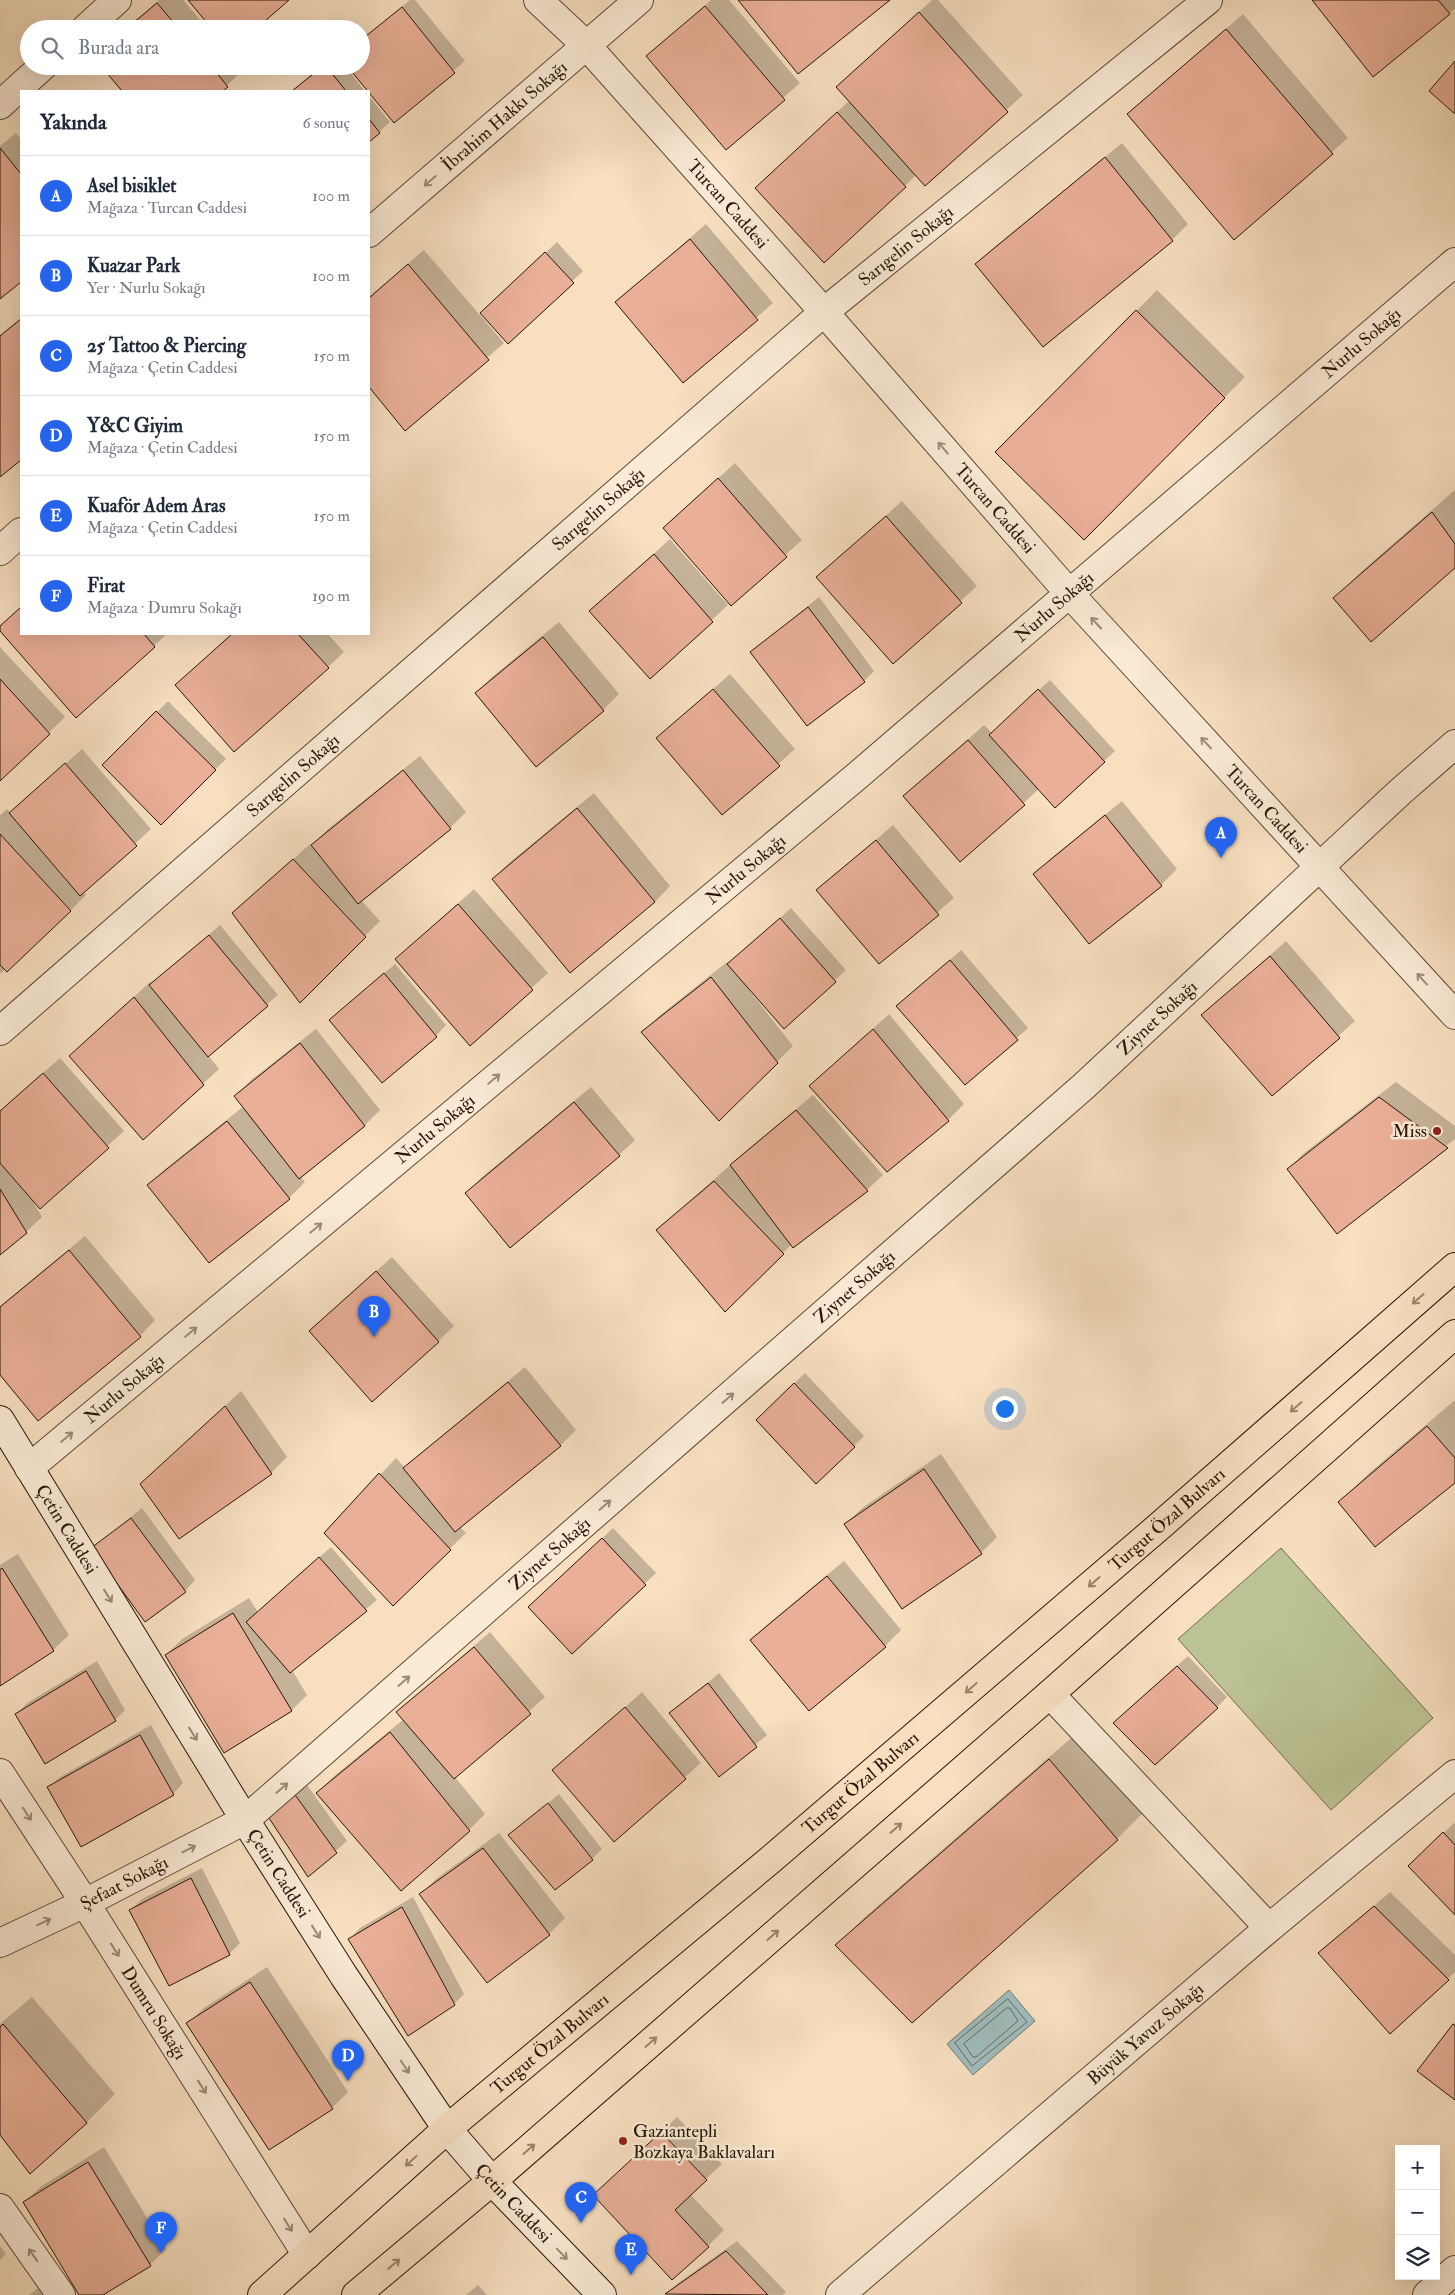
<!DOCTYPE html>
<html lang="tr">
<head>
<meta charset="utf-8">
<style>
	body { margin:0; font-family:"IM FELL Double Pica",serif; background:#f6f6f7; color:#1f2937 }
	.controls { position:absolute; right:15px; bottom:15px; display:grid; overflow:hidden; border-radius:0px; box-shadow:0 5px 20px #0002 }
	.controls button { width:45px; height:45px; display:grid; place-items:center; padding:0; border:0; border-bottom:1px solid #e0e1e3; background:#fff; color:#1f2937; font:25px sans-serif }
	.you { position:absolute; left:1004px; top:1408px; width:18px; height:18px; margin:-12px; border:4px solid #fff; border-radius:50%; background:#1a73e8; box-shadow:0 0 0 8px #1a73e833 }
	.badge { display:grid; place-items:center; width:32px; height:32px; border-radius:50%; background:#2563eb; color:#fff; font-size:16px; font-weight:700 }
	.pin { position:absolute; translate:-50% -41px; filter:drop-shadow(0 1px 2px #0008) }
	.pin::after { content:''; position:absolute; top:26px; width:18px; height:15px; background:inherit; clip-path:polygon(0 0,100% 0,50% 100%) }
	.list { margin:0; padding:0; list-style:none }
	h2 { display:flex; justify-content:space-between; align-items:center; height:65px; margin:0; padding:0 20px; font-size:21px }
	h2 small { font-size:16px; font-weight:400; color:#747a83 }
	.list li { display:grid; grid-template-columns:32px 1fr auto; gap:15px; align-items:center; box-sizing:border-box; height:80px; padding:0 20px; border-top:1px solid #e0e1e3 }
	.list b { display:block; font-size:19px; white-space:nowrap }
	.list p { margin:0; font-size:16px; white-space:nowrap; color:#747a83 }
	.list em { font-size:16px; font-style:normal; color:#747a83 }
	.icon { flex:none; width:28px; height:28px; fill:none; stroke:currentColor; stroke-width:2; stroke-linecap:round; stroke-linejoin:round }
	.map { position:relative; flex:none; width:1455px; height:2295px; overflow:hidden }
	.search { position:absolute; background:#fff; box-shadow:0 5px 20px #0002; left:20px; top:20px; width:350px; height:55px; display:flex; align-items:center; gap:12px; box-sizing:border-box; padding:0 18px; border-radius:28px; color:#747a83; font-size:19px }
	.panel { position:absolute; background:#fff; box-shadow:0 5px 20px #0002; left:20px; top:90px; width:350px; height:545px; border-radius:0px }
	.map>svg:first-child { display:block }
	.green { fill:#bbc293; stroke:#726b4c }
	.water { fill:#9fbbbb; stroke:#6f7873 }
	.shadow { fill:#0003 }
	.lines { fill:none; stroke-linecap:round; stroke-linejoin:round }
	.shore { stroke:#646860; stroke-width:1 }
	.building { fill:#e9af97; stroke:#281406 }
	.street-casing { stroke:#5c4734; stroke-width:30 }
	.secondary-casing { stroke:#281406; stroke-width:30 }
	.primary-casing { stroke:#281406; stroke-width:30 }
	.street { stroke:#faead6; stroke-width:28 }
	.secondary { stroke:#faead6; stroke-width:28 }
	.primary { stroke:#f7dfc0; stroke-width:28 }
	.oneway { stroke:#9c8a78 }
	.oneway2 { stroke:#9a846c }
	.poi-dot { fill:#8f2418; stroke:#faead6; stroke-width:2 }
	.labels { text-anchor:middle; stroke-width:5; stroke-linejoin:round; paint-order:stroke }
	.street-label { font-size:18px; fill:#281406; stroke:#faead6 }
	.poi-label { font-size:18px; fill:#281406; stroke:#faead6; text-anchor:end }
</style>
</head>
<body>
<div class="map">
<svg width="1455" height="2295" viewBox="0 0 1455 2295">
	<rect width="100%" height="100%" fill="#f7dfc0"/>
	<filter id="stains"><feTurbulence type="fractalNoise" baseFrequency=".004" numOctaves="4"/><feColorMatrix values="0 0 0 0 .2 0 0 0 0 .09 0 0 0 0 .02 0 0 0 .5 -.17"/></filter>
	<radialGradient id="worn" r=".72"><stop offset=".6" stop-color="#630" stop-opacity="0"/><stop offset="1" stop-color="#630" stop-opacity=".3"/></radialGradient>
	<path class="green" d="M1281,1548L1433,1718L1331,1810L1178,1639Z"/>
	<path class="water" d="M1009,1990L1035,2021L973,2075L947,2044Z"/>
	<path class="shadow" d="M159,0H183L208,29H125Z
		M410,0H415L465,61L394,121L361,66V40Z
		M711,0H729L800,83L726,148L648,56Z
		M932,0H938L1023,95L925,184L917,174L905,186L773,172L850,100L854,71Z
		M1313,0H1455V8L1449,14Z
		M1243,14L1348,138L1234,238L1129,114Z
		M102,66H239L243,70L221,91H123Z
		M322,66H345L365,91H292Z
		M369,96L390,122L369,141Z
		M16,133L21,139V280L0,297V146Z
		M1122,143L1188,224L1172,240L976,264L992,249Z
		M706,224L773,303L684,381L617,302Z
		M557,242L583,271L508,342L492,303Z
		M424,250L504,343L406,429L369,385V297Z
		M1157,290L1245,377L1084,538L997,452Z
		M21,318V458L0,476V335Z
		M735,463L802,540L731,604L664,528Z
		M1455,490V566L1335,598L1363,570Z
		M902,501L977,586L893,663L818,577Z
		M670,539L728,605L650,677L591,611Z
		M819,597L874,671L864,681L752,652Z
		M21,607V634H167L76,716L0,629Z
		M559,622L619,694L603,710L536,765L476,693L492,677Z
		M232,634H328L344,652L328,667L177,685Z
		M0,647L65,717L0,780Z
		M730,674L795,749L722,814L657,739Z
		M1050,680L1115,751L1104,761L1039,789L961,860L904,796L984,725L992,733Z
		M168,701L226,759L161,823L104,765Z
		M82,749L151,829L83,892L86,895L70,911L0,974V815L7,809L11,813Z
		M420,756L466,812L450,828L361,900L380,921L300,1001L234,913L310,844L311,846L328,829Z
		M594,793L670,886L655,902L493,879L509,863Z
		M1122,801L1177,869L1161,885L1090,942L1035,875L1050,859Z
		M893,825L954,898L879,963L818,890Z
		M474,889L548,973L470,1044L396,959Z
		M791,908L846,970L784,1027L750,988L749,990L793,1046L719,1119L643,1032L659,1016L727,962L729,965Z
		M220,925L278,995L208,1055L219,1069L144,1138L87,1040L150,982L152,984Z
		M1286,941L1355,1021L1272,1095L1203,1015Z
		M961,950L1028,1028L965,1084L909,996Z
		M395,964L446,1025L436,1036L330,1020Z
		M889,1014L964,1104L948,1120L811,1086Z
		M316,1029L380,1110L364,1126L300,1176L305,1182L289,1198L209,1262L149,1185L164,1170L244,1106L236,1096L251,1080Z
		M60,1058L124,1131L40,1207L32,1200L42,1217L26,1232L0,1253V1111Z
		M1396,1082L1455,1126V1139L1337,1232L1289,1169L1304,1153Z
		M591,1087L635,1140L619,1155L467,1193L482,1177Z
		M813,1095L883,1175L867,1190L792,1244L725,1310L657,1230L747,1150Z
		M85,1236L155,1320L140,1336L0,1373V1306Z
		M392,1257L454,1326L438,1341L327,1315Z
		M525,1367L576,1430L560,1446L460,1527L466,1533L393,1604L325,1533L396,1458L405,1468L421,1453Z
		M805,1373L864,1436L854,1446L757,1420Z
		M241,1391L287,1457L271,1473L179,1537L157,1469Z
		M1455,1400V1482L1340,1502L1368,1474Z
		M941,1454L997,1537L981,1553L902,1607L846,1524L862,1508Z
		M142,1508L195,1580L185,1591L93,1548Z
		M613,1528L656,1573L573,1652L541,1597Z
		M331,1547L377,1600L292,1670L307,1695L292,1710L166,1655L182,1639L249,1598L258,1612Z
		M18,1554L69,1635L53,1650L0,1684V1565Z
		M844,1561L901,1630L885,1646L752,1640L768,1624Z
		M490,1632L545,1697L455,1777L485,1814L469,1830L318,1793L333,1777L404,1719L398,1712Z
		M1188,1656L1227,1697L1217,1707L1125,1712Z
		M97,1661L125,1710L115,1720L17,1714L27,1703Z
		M719,1673L767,1735L719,1775L671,1714Z
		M642,1692L701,1763L614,1840L554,1770Z
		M151,1725L183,1783L173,1794L49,1787L60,1777Z
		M1078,1732L1145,1811L1117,1839L837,1945L865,1917Z
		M305,1782L347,1841L308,1875L266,1812Z
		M559,1794L602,1849L592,1859L510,1835Z
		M1454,1823L1455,1824V1913L1410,1866Z
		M499,1833L565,1918L549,1934L487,1982L421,1894L436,1879Z
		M202,1868L240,1943L229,1954L131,1910L142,1899Z
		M1390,1892L1455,1955V1972L1390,2032L1320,1953Z
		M413,1897L464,1994L454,2004L350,1939L360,1928Z
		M267,1967L348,2092L332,2108L269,2149L188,2023L204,2008Z
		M32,1997L115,2094L87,2122L30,2172L0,2133V2024Z
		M677,2117L722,2164L690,2194L724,2230L708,2246L611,2179Z
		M104,2147L166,2249L150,2265L101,2295H81L24,2203L40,2187Z
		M737,2241L786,2292L783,2295L667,2294L677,2284Z
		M0,2246L6,2254L0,2260Z
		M46,2282L54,2295H29Z
		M478,2285L487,2295H466Z"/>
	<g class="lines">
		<path class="shore" d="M1008,1999L1027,2022L972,2066L955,2043Z
			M1007,2008H1010L1018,2021L976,2057H973L964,2044Z"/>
	</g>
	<path class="building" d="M188,0H289L256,29H212Z
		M738,0H890L798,74Z
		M1312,0H1438L1450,14L1373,77Z
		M157,3L179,29H126Z
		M705,6L785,100L726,150L646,56Z
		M402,7L455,73L394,123L347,66H361V40Z
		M919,12L1008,112L925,186L836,87Z
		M1226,29L1333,154L1234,240L1127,114Z
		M1455,61V114L1429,91Z
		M101,66H211L228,87L223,91H122Z
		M323,66H326L346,91H292Z
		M837,112L906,187L824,263L755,188Z
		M369,119L380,133L369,142Z
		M0,148L21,174V282L0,299Z
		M1105,157L1173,241L1043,347L975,264Z
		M690,239L758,320L683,383L615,302Z
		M545,252L574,283L508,344L480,313Z
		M408,264L489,360L405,431L369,387V298Z
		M1136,310L1225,398L1084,540L995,452Z
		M21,319V460L0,477V336Z
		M718,478L787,557L731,606L663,528Z
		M1432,512L1455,544V568L1371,642L1333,598Z
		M886,516L962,603L893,664L816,577Z
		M654,554L713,622L650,679L589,611Z
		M21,607V634H144L155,647L76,718L0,631V626Z
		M808,607L865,682L807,726L750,652Z
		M232,634H298L329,668L234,752L175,685Z
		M543,637L604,711L536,767L475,693Z
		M0,679L50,734L0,781Z
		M713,689L780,766L722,815L656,738Z
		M1038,689L1105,762L1055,808L989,735Z
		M156,711L216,770L161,825L102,765Z
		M968,740L1025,805L960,862L903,796Z
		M65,763L137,846L80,896L9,813Z
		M403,770L451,829L358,904L311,845Z
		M577,808L655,902L570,973L492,879Z
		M1105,815L1162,886L1089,944L1033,874Z
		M0,834L71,911L7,972L0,965Z
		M876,840L939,915L879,964L816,890Z
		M293,859L366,937L300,1003L232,913Z
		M458,904L533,990L470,1046L395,959Z
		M780,918L836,982L784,1029L727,964Z
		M209,935L268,1006L208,1057L149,985Z
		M1270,956L1340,1038L1272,1096L1201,1015Z
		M950,960L1018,1040L965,1085L896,1006Z
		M384,973L437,1037L382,1083L329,1020Z
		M711,977L778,1063L719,1121L641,1032Z
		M134,997L204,1085L143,1140L69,1056Z
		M873,1029L949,1121L887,1172L809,1086Z
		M300,1043L365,1126L299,1179L234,1096Z
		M43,1073L109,1148L40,1209L0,1163V1111Z
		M1379,1097L1448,1148L1337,1234L1287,1169Z
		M574,1102L620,1156L510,1248L465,1193Z
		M796,1110L868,1191L793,1248L730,1165Z
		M227,1121L290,1199L209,1263L147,1185Z
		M714,1181L784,1254L725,1312L656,1230Z
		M0,1189L27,1233L0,1255Z
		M69,1250L141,1337L38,1421L0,1375V1307Z
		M376,1271L439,1342L372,1402L309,1331Z
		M508,1382L561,1446L455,1532L403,1468Z
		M794,1383L855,1447L816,1484L756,1420Z
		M225,1406L272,1474L179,1539L140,1484Z
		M1427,1426L1455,1458V1483L1375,1547L1338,1502Z
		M924,1469L982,1554L902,1609L844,1524Z
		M379,1473L451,1550L393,1606L324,1533Z
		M131,1518L186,1592L145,1622L91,1548Z
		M602,1538L646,1585L572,1654L528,1607Z
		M319,1557L367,1611L290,1673L246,1622Z
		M2,1568L54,1651L0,1686V1570Z
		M827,1576L886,1647L809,1711L750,1640Z
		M233,1613L292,1711L224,1753L165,1655Z
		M474,1647L531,1714L454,1779L396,1712Z
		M1177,1666L1218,1708L1155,1765L1113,1723Z
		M86,1671L116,1721L45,1764L15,1714Z
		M708,1683L757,1747L719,1777L669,1713Z
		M625,1707L686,1779L614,1842L552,1770Z
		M390,1732L470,1831L401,1891L316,1793Z
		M140,1735L174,1795L81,1847L47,1787Z
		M1049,1759L1118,1840L912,2023L835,1945Z
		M293,1792L337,1853L308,1877L265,1812Z
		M548,1803L593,1860L555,1890L508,1835Z
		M1443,1832L1455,1845V1915L1408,1866Z
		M483,1848L550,1935L487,1983L419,1894Z
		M191,1878L230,1955L169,1986L129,1910Z
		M1374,1906L1449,1980L1390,2034L1318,1953Z
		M402,1907L455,2005L408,2036L348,1939Z
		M250,1982L333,2109L269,2150L186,2023Z
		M3,2024L87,2123L30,2174L0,2135V2027Z
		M1453,2024L1455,2025V2100L1417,2071Z
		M661,2132L707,2180L675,2210L709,2247L672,2280L593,2195Z
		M88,2162L151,2266L103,2295H79L23,2202Z
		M726,2251L768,2295L665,2294Z"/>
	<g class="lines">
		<defs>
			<g id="street">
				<path id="s1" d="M538,0L587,46L824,312L1069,593L1455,1015"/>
				<path d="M85,29L117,0"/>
				<path d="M0,105L43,66"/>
				<path id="s2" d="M369,233L639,0"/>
				<path d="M0,551L21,532"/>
				<path id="s3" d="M0,1031L824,312L1208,0"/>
				<path id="s4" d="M29,1468L857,776L1455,262"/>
				<path d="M1050,1694L1269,1928"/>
				<path id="s5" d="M0,1773L85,1903L307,2255"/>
				<path id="s6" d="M0,1943L85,1903L245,1820L1084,1086L1400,792L1455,744"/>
				<path d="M0,2208L61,2295"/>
				<path id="s7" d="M840,2295L1269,1928L1455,1774"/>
				<path d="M1427,2295L1455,2270"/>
			</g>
			<g id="secondary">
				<path id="s8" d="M0,1420L245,1820L344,1976L447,2129L492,2181L602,2295"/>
			</g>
			<g id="primary">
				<path id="s9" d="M262,2295L447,2129L769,1861L1162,1524L1455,1267"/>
				<path d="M356,2295L492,2181L1050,1694L1455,1334"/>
			</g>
		</defs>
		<use href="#street" class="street-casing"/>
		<use href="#secondary" class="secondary-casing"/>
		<use href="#primary" class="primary-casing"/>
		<use href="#street" class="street"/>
		<use href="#secondary" class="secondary"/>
		<use href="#primary" class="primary"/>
	</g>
	<defs><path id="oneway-shaft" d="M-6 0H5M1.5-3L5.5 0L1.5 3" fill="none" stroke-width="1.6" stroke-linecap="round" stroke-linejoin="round" transform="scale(1.25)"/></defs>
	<g class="oneway">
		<use href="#oneway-shaft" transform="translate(430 181) rotate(139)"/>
		<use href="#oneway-shaft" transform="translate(943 448) rotate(-131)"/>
		<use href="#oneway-shaft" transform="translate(1096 623) rotate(-133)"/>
		<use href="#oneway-shaft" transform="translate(1206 743) rotate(-133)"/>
		<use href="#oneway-shaft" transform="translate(1422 979) rotate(-132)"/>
		<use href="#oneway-shaft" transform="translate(494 1079) rotate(-40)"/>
		<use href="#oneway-shaft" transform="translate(316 1228) rotate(-40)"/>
		<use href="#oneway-shaft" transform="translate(191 1332) rotate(-40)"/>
		<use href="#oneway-shaft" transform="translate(728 1398) rotate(-41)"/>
		<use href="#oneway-shaft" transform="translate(67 1437) rotate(-40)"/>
		<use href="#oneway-shaft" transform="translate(605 1505) rotate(-41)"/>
		<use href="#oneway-shaft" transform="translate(108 1596) rotate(58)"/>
		<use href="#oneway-shaft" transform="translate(404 1681) rotate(-41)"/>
		<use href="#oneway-shaft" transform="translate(193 1734) rotate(58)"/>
		<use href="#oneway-shaft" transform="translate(282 1788) rotate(-41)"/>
		<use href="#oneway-shaft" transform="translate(27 1814) rotate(57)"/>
		<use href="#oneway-shaft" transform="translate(189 1849) rotate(-27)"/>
		<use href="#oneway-shaft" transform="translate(44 1922) rotate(-25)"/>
		<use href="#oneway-shaft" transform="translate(316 1932) rotate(58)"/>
		<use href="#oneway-shaft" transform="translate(115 1950) rotate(58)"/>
		<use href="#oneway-shaft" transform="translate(405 2067) rotate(56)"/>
		<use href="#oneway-shaft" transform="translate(202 2087) rotate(58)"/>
		<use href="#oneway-shaft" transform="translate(288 2225) rotate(58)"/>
		<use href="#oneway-shaft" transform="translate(562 2254) rotate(46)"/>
		<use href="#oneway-shaft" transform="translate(33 2255) rotate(-125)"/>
	</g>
	<g class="oneway2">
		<use href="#oneway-shaft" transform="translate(1418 1299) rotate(139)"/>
		<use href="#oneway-shaft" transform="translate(1296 1407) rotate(139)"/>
		<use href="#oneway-shaft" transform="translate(1094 1582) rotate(139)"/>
		<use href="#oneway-shaft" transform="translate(971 1688) rotate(139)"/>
		<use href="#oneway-shaft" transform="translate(896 1828) rotate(-41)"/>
		<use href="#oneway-shaft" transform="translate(773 1935) rotate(-41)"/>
		<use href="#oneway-shaft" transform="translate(651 2042) rotate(-41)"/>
		<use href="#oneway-shaft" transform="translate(529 2149) rotate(-41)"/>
		<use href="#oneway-shaft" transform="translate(411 2161) rotate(138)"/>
		<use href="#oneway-shaft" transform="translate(394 2264) rotate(-40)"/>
	</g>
	<g class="poi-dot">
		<circle cx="1437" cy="1131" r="5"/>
		<circle cx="623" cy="2141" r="5"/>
	</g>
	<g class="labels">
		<g class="street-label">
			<text dy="6" stroke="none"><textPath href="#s2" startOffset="179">İbrahim Hakkı Sokağı</textPath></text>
			<text dy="6" stroke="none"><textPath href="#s1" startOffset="279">Turcan Caddesi</textPath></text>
			<text dy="6" stroke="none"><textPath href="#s3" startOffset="1199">Sarıgelin Sokağı</textPath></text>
			<text dy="6" stroke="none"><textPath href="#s4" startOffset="1744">Nurlu Sokağı</textPath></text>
			<text dy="6" stroke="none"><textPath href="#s3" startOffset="794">Sarıgelin Sokağı</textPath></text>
			<text dy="6" stroke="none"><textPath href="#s1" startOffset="684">Turcan Caddesi</textPath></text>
			<text dy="6" stroke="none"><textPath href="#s4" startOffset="1339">Nurlu Sokağı</textPath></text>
			<text dy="6" stroke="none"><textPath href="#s3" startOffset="389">Sarıgelin Sokağı</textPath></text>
			<text dy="6" stroke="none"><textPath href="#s1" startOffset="1089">Turcan Caddesi</textPath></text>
			<text dy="6" stroke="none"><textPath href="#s4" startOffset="934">Nurlu Sokağı</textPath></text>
			<text dy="6" stroke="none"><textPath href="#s6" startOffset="1489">Ziynet Sokağı</textPath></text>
			<text dy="6" stroke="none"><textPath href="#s4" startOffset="529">Nurlu Sokağı</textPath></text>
			<text dy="6" stroke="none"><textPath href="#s6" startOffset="1084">Ziynet Sokağı</textPath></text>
			<text dy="6" stroke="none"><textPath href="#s4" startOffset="124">Nurlu Sokağı</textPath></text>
			<text dy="6" stroke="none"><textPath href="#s9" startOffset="1192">Turgut Özal Bulvarı</textPath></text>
			<text dy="6" stroke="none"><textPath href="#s8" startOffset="128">Çetin Caddesi</textPath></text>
			<text dy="6" stroke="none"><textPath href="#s6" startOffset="679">Ziynet Sokağı</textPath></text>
			<text dy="6" stroke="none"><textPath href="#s9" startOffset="788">Turgut Özal Bulvarı</textPath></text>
			<text dy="6" stroke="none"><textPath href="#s8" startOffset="532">Çetin Caddesi</textPath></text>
			<text dy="6" stroke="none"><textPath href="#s6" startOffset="138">Şefaat Sokağı</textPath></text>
			<text dy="6" stroke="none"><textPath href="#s5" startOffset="285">Dumru Sokağı</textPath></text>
			<text dy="6" stroke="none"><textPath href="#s7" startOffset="402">Büyük Yavuz Sokağı</textPath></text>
			<text dy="6" stroke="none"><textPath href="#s9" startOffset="382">Turgut Özal Bulvarı</textPath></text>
			<text dy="6" stroke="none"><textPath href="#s8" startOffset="938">Çetin Caddesi</textPath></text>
		</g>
		<g class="poi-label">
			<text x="1427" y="1137">Miss</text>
			<text x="633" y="2137" text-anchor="start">Gaziantepli<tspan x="633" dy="21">Bozkaya Baklavaları</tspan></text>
		</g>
	</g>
	<rect width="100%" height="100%" filter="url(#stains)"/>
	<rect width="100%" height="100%" fill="url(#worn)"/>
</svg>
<div class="controls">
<button>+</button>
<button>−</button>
<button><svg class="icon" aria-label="layers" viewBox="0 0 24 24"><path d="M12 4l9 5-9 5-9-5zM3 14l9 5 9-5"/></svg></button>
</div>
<div class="you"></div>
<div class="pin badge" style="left:1221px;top:858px">A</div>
<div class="pin badge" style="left:374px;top:1337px">B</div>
<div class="pin badge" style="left:581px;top:2223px">C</div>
<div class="pin badge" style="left:348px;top:2081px">D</div>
<div class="pin badge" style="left:631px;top:2275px">E</div>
<div class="pin badge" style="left:161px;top:2253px">F</div>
<div class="search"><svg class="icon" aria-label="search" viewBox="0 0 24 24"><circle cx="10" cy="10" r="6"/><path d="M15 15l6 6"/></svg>Burada ara</div>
<section class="panel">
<h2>Yakında<small>6 sonuç</small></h2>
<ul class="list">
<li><span class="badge">A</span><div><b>Asel bisiklet</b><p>Mağaza · Turcan Caddesi</p></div><em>100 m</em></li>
<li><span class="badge">B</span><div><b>Kuazar Park</b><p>Yer · Nurlu Sokağı</p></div><em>100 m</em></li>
<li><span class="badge">C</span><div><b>25 Tattoo &amp; Piercing</b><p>Mağaza · Çetin Caddesi</p></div><em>150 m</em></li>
<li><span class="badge">D</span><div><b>Y&amp;C Giyim</b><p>Mağaza · Çetin Caddesi</p></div><em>150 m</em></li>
<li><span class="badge">E</span><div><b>Kuaför Adem Aras</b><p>Mağaza · Çetin Caddesi</p></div><em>150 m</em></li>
<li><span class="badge">F</span><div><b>Firat</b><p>Mağaza · Dumru Sokağı</p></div><em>190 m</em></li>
</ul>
</section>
</div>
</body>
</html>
